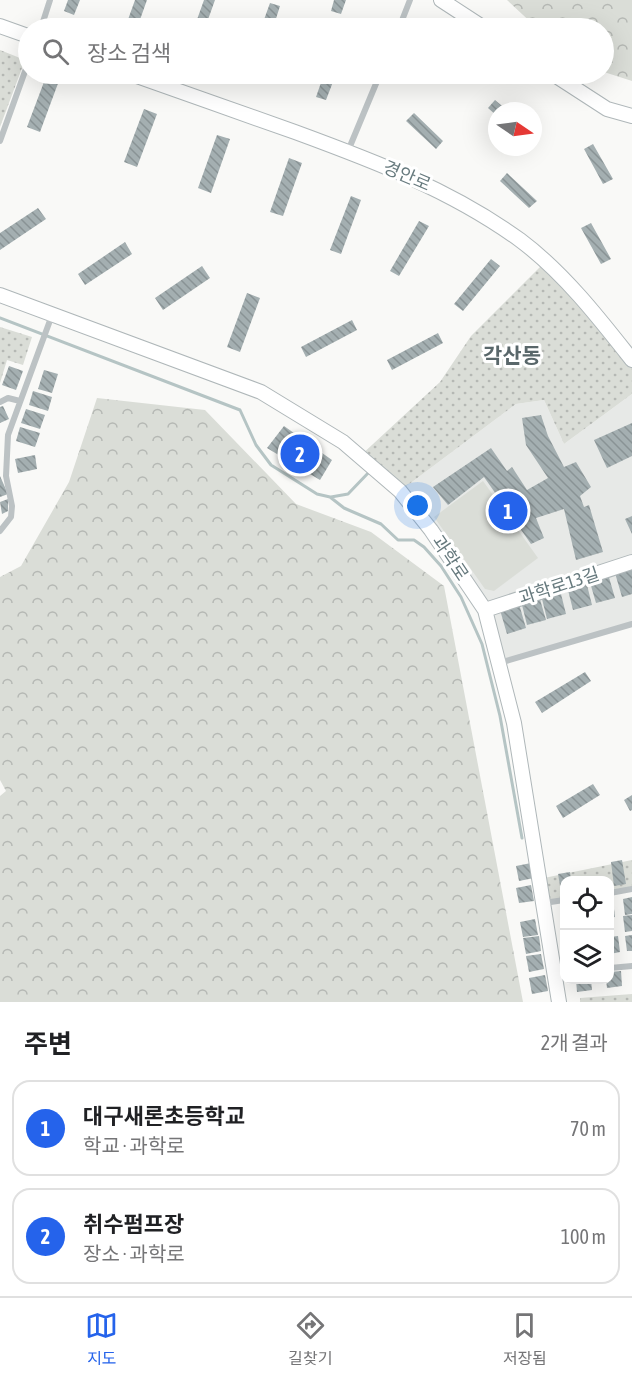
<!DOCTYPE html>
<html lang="ko">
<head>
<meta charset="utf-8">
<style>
	body { margin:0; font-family:"Asap Condensed","Noto Sans KR",sans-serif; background:#f2f2f2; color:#202124 }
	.controls { position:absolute; right:18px; bottom:18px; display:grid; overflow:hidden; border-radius:12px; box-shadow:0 6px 24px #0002 }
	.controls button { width:54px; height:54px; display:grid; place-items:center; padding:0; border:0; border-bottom:2px solid #e0e0e0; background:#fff; color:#202124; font:30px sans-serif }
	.compass { position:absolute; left:488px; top:102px; width:54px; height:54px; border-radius:50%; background:#fff; box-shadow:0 6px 24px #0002; rotate:103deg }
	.you { position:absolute; left:418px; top:506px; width:21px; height:21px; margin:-15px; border:4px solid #fff; border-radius:50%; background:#1a73e8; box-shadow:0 0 0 9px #1a73e833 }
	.badge { display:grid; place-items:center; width:39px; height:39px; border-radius:50%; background:#2563eb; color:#fff; font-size:20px; font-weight:700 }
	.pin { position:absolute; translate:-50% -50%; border:3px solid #fff; box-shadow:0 2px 6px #0006 }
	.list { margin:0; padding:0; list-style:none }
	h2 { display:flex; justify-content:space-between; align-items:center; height:78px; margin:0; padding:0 24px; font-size:26px }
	h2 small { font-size:20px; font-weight:400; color:#757577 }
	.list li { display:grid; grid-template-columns:39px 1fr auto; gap:18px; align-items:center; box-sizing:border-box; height:96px; margin:0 12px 12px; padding:0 12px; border:2px solid #e0e0e0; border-radius:18px }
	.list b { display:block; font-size:22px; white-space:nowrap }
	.list p { margin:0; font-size:20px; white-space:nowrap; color:#757577 }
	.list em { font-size:20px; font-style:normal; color:#757577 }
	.icon { flex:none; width:33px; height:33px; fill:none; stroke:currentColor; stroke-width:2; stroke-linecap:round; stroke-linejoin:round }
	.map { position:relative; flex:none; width:632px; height:1002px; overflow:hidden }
	.search { position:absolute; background:#fff; box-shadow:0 6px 24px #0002; left:18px; right:18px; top:18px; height:66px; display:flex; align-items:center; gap:15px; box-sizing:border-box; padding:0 21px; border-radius:33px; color:#757577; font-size:22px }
	.sheet { height:294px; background:#fff }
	nav { display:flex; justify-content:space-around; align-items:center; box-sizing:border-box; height:84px; border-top:2px solid #e0e0e0; background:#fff; font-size:16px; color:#757577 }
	nav a { display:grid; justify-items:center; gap:3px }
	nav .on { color:#2563eb }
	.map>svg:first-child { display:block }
	.built { fill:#e7e9e7 }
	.grass { fill:#daddd7 }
	.forest { fill:url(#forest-crowns) }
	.park { fill:url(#park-dots) }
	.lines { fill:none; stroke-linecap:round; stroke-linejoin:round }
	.stream { stroke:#b5c4c4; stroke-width:3 }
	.building { fill:url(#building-back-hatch) }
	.secondary-casing { stroke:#afb7b9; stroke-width:16 }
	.street { stroke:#bcc2c4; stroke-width:6 }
	.secondary { stroke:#fff; stroke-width:14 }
	.labels { text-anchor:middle; stroke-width:6; stroke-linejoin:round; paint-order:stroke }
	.street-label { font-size:18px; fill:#677a7e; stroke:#fff }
	.quarter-label { font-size:21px; font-weight:bold; fill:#59676a; stroke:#fff }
</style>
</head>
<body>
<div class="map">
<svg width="632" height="1002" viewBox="0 0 632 1002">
	<defs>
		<pattern id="forest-crowns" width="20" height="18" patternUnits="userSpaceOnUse" patternTransform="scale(1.5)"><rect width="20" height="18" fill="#daddd7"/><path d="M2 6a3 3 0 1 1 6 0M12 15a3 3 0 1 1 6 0" fill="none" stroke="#b5b8b4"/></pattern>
		<pattern id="park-dots" width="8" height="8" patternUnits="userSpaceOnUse" patternTransform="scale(1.5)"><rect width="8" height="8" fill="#daddd7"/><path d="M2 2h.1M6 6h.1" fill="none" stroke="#b5b8b4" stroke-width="1.8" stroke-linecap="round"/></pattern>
		<pattern id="building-back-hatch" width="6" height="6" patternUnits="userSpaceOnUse" patternTransform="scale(1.5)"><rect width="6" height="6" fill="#a4afb1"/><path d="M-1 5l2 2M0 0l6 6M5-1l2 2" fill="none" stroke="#899395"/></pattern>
	</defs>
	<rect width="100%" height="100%" fill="#f9f9f7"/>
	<path class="built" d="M632,394V625L499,663L485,610L400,491L516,404L544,400L564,444Z"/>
	<path class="grass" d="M483,481L538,558L494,591L485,589L434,517Z"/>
	<path class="forest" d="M507,0H632V81L604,72V28H537Z
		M97,398L205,410L296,504L371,532L444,586L523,1002H0V796L6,791L0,780V577L21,566L69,482Z"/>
	<path class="park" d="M0,50L25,60L0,127Z
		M544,263L632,360V394L564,444L544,400L516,404L400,491L359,457L440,382L471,336Z
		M0,327L32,337L23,365L7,360L0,383Z
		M632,860V889L610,893V880H564V900L543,904L539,879Z
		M632,994V1002H580V998Z"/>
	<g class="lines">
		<path class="stream" d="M0,318L240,410L256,445L271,465L317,494L330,497L344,508L381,524L398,540H414L424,547L441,566L461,597L482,644L500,716L522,838
			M331,497L348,494L371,470"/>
	</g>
	<path class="building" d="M68,0H80L74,15L64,11Z
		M135,0H147L137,28H125Z
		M204,0H215L205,28H194Z
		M334,0H346L341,14L331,11Z
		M270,3L280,6L273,28H261Z
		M47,74L60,78L40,132L27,127Z
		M324,74H336L326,100L316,97Z
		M495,100L508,111H497V116L488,108Z
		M144,109L157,114L137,167L124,162Z
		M414,113L443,141L436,149L406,121Z
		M217,135L230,139L211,193L198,188Z
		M593,144L613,179L603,184L584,149Z
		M289,158L302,163L283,216L270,212Z
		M507,173L537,201L529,208L500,181Z
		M351,196L361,200L341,254L330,250Z
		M38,208L46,219L0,250V233Z
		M419,221L429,226L399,276L390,271Z
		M591,223L611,259L601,264L581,228Z
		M125,242L132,254L85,285L78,274Z
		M491,259L500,266L463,311L454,304Z
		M202,266L210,278L163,310L155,298Z
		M247,293L260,298L240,352L227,347Z
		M352,320L357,330L306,357L301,347Z
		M438,333L443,343L392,370L387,360Z
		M9,366L23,371L16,390L2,385Z
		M44,370L58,374L52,393L38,389Z
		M33,391L52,397L48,411L29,405Z
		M3,406L9,419L0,423V407Z
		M26,409L45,415L40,429L21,423Z
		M541,415L548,436L564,467L576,462L591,487L580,496L584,507L589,505L603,552L576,560L564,509L536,518L544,538L531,544L484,477L448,505L433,487L491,448L507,471L512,467L527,490L548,478L526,445L522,418Z
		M632,423V456L607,468L594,440Z
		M284,426L332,460L320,480L267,448Z
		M20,427L40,433L35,447L16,441Z
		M35,455L37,469L18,473L15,459Z
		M0,476L8,494L0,497Z
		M8,499V511L2,514L0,502Z
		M632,516V534L625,519Z
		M632,569V594L622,597L615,573Z
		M608,574L615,598L596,603L589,579Z
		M586,581L592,605L573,610L567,586Z
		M560,590L566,614L547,619L541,595Z
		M539,596L546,620L527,625L521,601Z
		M519,604L526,628L507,634L500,610Z
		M585,672L591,681L542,713L535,702Z
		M593,784L600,795L563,818L556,806Z
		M632,795V810L630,811L624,800Z
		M622,860L626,884L614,886L611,862Z
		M531,863L534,878L519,881L516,866Z
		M570,872L571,880H564V897H562L558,874Z
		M531,885L534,901L519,903L516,888Z
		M632,897V914L625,915L623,899Z
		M613,901L615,917L610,918V902Z
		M632,915V931L625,932L623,916Z
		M535,919L538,935L523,937L520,922Z
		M632,935V951H627L625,936Z
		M539,936L541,951L526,954L523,938Z
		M618,936L620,952L610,954V937Z
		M541,954L544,969L529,972L526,956Z
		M621,971L622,986L607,988L606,980H610V972Z
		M545,975L548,991L532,994L529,978Z
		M576,980H591L592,990L577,992Z"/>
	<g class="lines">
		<defs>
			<path id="secondary" d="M441,0L484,28
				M0,26L28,36
				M131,74C186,93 240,113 295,132C374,161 451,190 520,240C563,272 599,318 632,360
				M553,74L607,109L632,116
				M0,295L261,392L343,442L400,491L431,530L485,610L514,723L559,1002
				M485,610L632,562"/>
		</defs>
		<use href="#secondary" class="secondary-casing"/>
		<path class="street" d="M41,28L50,0
			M399,28L410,0
			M0,141L28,63
			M348,151L380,74
			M0,402L8,398L20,401
			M0,531L11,517L12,506L6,476L8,435L52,315
			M499,663L632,624
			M610,893L632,889
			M544,903L564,900
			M610,968L632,966"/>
		<use href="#secondary" class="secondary"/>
	</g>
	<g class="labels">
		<g class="street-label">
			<text transform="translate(407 176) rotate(23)" y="6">경안로</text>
			<text transform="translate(450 558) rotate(56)" y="6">과학로</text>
			<text transform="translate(559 586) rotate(-18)" y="6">과학로13길</text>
		</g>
		<g class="quarter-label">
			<text x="512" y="363">각산동</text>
		</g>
	</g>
</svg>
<div class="controls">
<button><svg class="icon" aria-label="locate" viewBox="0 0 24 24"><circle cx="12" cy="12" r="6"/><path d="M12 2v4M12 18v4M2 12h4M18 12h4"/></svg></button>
<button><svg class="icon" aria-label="layers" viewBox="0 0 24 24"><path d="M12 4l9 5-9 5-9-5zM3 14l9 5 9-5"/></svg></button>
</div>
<svg class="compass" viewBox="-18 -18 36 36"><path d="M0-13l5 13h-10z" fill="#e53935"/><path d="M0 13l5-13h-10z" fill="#757577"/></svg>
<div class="you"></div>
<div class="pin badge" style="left:508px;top:511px">1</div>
<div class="pin badge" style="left:300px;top:454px">2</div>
<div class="search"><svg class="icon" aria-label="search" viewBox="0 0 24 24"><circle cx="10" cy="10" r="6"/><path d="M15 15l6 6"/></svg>장소 검색</div>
</div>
<section class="sheet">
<h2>주변<small>2개 결과</small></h2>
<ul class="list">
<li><span class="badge">1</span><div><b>대구새론초등학교</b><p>학교 · 과학로</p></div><em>70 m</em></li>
<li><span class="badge">2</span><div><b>취수펌프장</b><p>장소 · 과학로</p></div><em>100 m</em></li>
</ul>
</section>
<nav>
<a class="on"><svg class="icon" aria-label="map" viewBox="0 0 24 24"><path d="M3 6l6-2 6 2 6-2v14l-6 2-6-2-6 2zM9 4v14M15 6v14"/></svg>지도</a>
<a><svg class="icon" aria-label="directions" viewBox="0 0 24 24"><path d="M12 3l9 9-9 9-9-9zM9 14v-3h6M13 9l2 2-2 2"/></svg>길찾기</a>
<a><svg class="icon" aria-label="saved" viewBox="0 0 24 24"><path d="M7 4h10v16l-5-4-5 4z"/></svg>저장됨</a>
</nav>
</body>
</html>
